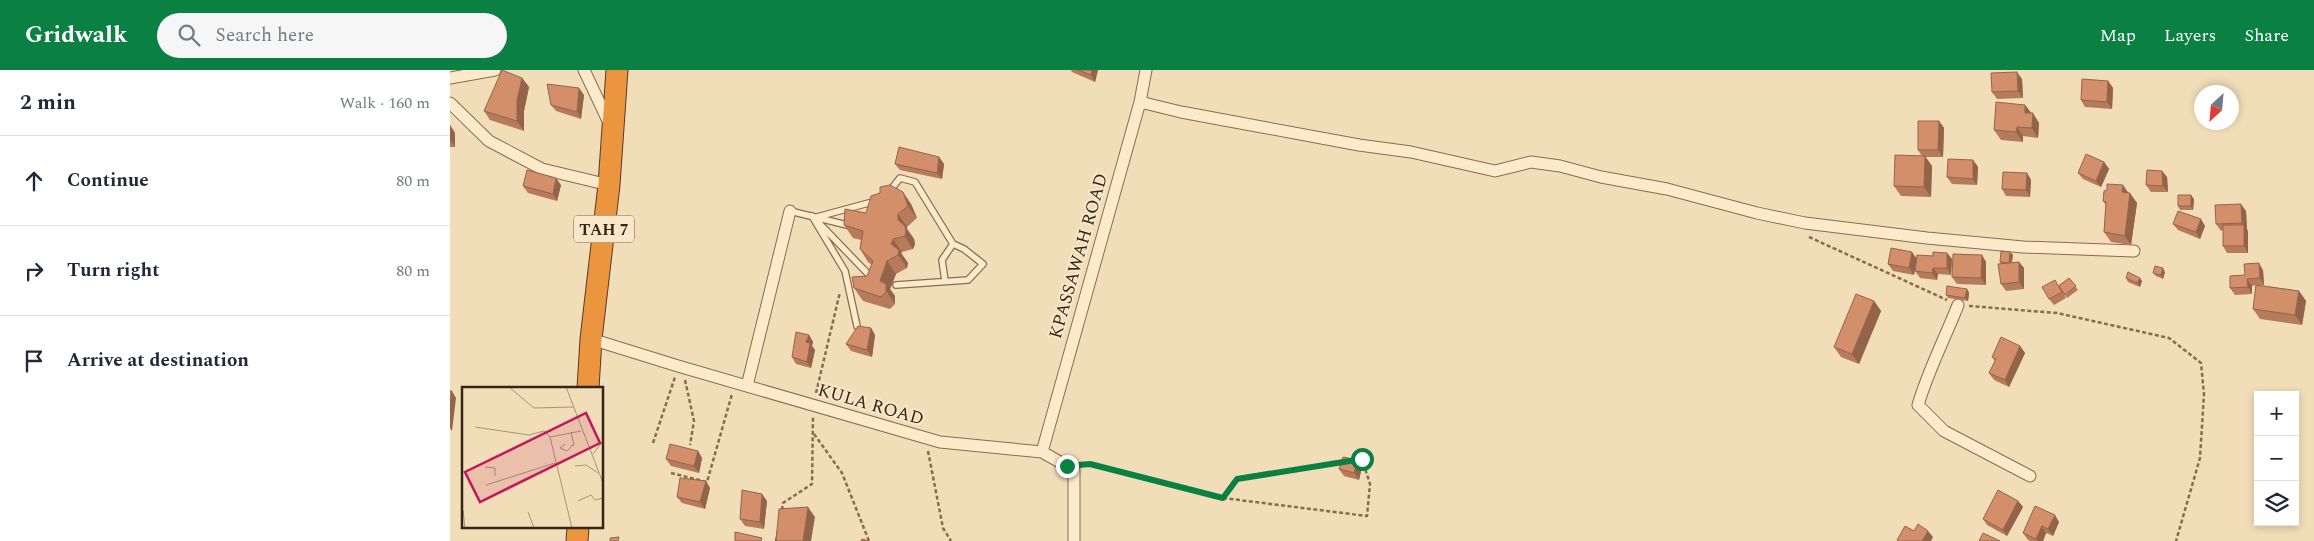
<!DOCTYPE html>
<html lang="en">
<head>
<meta charset="utf-8">
<style>
	body { margin:0; font-family:Spectral,serif; background:#f6f6f7; color:#1f2937 }
	.controls { position:absolute; right:15px; bottom:15px; display:grid; overflow:hidden; border-radius:0px; box-shadow:0 2px 8px #0003 }
	.controls button { width:45px; height:45px; display:grid; place-items:center; padding:0; border:0; border-bottom:1px solid #e0e1e3; background:#fff; color:#1f2937; font:25px sans-serif }
	.compass { position:absolute; left:1744px; top:15px; width:45px; height:45px; border-radius:50%; background:#fff; box-shadow:0 2px 8px #0003; rotate:206deg }
	.stop { position:absolute; width:15px; height:15px; margin:-11px; border:4px solid #0b8043; border-radius:50%; background:#fff }
	.stop.end { background:#0b8043; border-color:#fff; box-shadow:0 1px 5px #0008 }
	.list { margin:0; padding:0; list-style:none }
	h2 { display:flex; justify-content:space-between; align-items:center; height:65px; margin:0; padding:0 20px; font-size:21px }
	h2 small { font-size:16px; font-weight:400; color:#747a83 }
	.list li { display:grid; grid-template-columns:32px 1fr auto; gap:15px; align-items:center; box-sizing:border-box; height:90px; padding:0 20px; border-top:1px solid #e0e1e3 }
	.list b { display:block; font-size:19px; white-space:nowrap }
	.list em { font-size:16px; font-style:normal; color:#747a83 }
	.icon { flex:none; width:28px; height:28px; fill:none; stroke:currentColor; stroke-width:2; stroke-linecap:round; stroke-linejoin:round }
	.map { position:relative; flex:none; width:1864px; height:471px; overflow:hidden }
	header { display:flex; align-items:center; gap:30px; box-sizing:border-box; height:70px; padding:0 25px; background:#0b8043; color:#fff }
	header strong { font-size:24px }
	nav { display:flex; gap:28px; margin-inline-start:auto; font-size:18px }
	.search { width:350px; height:45px; background:#f6f6f7; display:flex; align-items:center; gap:12px; box-sizing:border-box; padding:0 18px; border-radius:28px; color:#747a83; font-size:19px }
	main { display:flex }
	aside { flex:1; background:#fff }
	.map>svg:first-child { display:block }
	.lines { fill:none; stroke-linecap:round; stroke-linejoin:round }
	.lane-casing { stroke:#886c52; stroke-width:8 }
	.street-casing { stroke:#886c52; stroke-width:13 }
	.highway-casing { stroke:#553a27; stroke-width:23 }
	.path { stroke:#886c52; stroke-width:2.5; stroke-dasharray:4 2.5; stroke-linecap:butt }
	.lane { stroke:#fceacb; stroke-width:5.5 }
	.street { stroke:#fceacb; stroke-width:11 }
	.highway { stroke:#eb953e; stroke-width:21 }
	.wall { fill:#b57b5b }
	.shaded-wall { fill:#94644a }
	.building { fill:#d38f6a; stroke:#94644a }
	.route { stroke:#0b8043; stroke-width:6 }
	.labels { text-anchor:middle; stroke-width:4; stroke-linejoin:round; paint-order:stroke }
	.shield { fill:#f8e7c8; stroke:#705f4e; stroke-width:1 }
	.shield-label { font-size:16px; font-weight:bold; fill:#352519 }
	.street-label { font-size:18px; fill:#352519; stroke:#f8e7c8 }
	.inset-road { fill:none; stroke:#a69378; stroke-width:1 }
	.view { fill:#c2185b; fill-opacity:0.15; stroke:#c2185b; stroke-width:2.5 }
	.inset-edge { fill:none; stroke:#352519; stroke-width:2.5 }
</style>
</head>
<body>
<header>
<strong>Gridwalk</strong>
<div class="search"><svg class="icon" aria-label="search" viewBox="0 0 24 24"><circle cx="10" cy="10" r="6"/><path d="M15 15l6 6"/></svg>Search here</div>
<nav><a>Map</a><a>Layers</a><a>Share</a></nav>
</header>
<main>
<aside>
<h2>2 min<small>Walk · 160 m</small></h2>
<ul class="list">
<li><svg class="icon" aria-label="ahead" viewBox="0 0 24 24"><path d="M12 20V5M6 11l6-6 6 6"/></svg><div><b>Continue</b></div><em>80 m</em></li>
<li><svg class="icon" aria-label="right" viewBox="0 0 24 24"><path d="M7 20v-9h11M14 6l5 5-5 5"/></svg><div><b>Turn right</b></div><em>80 m</em></li>
<li><svg class="icon" aria-label="arrive" viewBox="0 0 24 24"><path d="M6 21V4h12l-3 4 3 4H6"/></svg><div><b>Arrive at destination</b></div></li>
</ul>
</aside>
<div class="map">
<svg width="1864" height="471" viewBox="0 0 1864 471">
	<rect width="100%" height="100%" fill="#f1ddb8"/>
	<g class="lines">
		<defs>
			<path id="lane" d="M439,122L450,108L465,112L503,174L514,179L533,194L518,210L446,215
				M340,141L401,156
				M362,146L395,201L407,256
				M367,147L426,131
				M369,153L423,209
				M495,211L492,190L503,174"/>
			<path id="street" d="M134,0L160,55
				M0,8L45,0
				M690,32L731,42L909,75L961,82L1045,101L1081,92L1110,96L1151,107L1217,119L1307,143L1355,153L1477,168L1573,177L1684,181
				M0,33L39,71L92,99L159,115
				M1508,235C1495,268 1478,301 1468,335L1494,361L1580,406
				M141,269L228,296L490,372L592,382L624,400V471
				M297,316L340,141
				M592,382L690,32L696,0"/>
			<path id="highway" d="M138,318L141,269L159,115L167,0
				M127,471L128,457"/>
		</defs>
		<use href="#lane" class="lane-casing"/>
		<use href="#street" class="street-casing"/>
		<use href="#highway" class="highway-casing"/>
		<path class="path" d="M1359,167L1497,230
			M1519,236L1607,243L1719,268L1751,293L1754,324L1750,388L1726,471
			M235,310L244,351L240,375
			M366,323L390,222
			M364,364L392,403L419,471
			M203,373L225,307
			M478,381L493,458L501,471
			M633,395L640,394L773,428L787,409L893,392
			M221,403L257,412L282,324
			M773,428L917,446L920,414L912,389L903,390
			M332,440L333,433L362,414L363,346
			M326,471L328,460"/>
		<use href="#lane" class="lane"/>
		<use href="#street" class="street"/>
		<use href="#highway" class="highway"/>
	</g>
	<path class="wall" d="M621,0H648L645,12L622,2Z
		M72,8L79,17L74,41V61L40,50L34,41Z
		M1572,9L1573,28L1547,29L1542,22Z
		M1658,11L1663,18L1662,39L1635,37L1631,30Z
		M134,25L131,49L106,41L101,35Z
		M1575,35L1589,53L1588,68L1573,66V72L1551,70L1544,60Z
		M1489,51L1494,58L1493,87H1475L1482,96L1481,127L1451,126L1444,116L1472,86L1468,80Z
		M0,55L5,63V77H0Z
		M489,87L494,94L492,109L450,100L445,94Z
		M1523,90L1528,97L1527,115L1502,114L1497,107Z
		M1654,92L1659,99L1651,117L1633,109L1628,103Z
		M1712,101L1717,107L1718,122H1701L1696,115Z
		M1577,103L1581,110L1580,127L1556,126L1552,119Z
		M111,115L107,131L78,123L73,116Z
		M1679,123L1687,133L1681,175L1661,172L1654,162L1656,135L1653,131Z
		M1744,129L1743,140H1730L1728,136Z
		M461,134L467,148L457,157V159L464,169L465,174L463,179L452,182L451,183L458,193L457,198L446,204L440,219L445,226V234L440,239L413,231L404,218L417,206L422,195L418,192L410,179L411,170L403,168L394,155L416,143Z
		M1796,141L1797,159L1798,162V183H1777L1773,176V160L1771,161L1766,154Z
		M1723,154L1755,156L1750,169L1728,160Z
		M1560,182L1563,185L1562,192H1569L1574,198V219L1556,221L1551,214V194L1550,192Z
		M1497,183L1502,189L1501,205L1488,204L1487,210L1470,208L1465,201L1466,192L1464,205L1443,201L1438,194Z
		M1532,185L1536,192V215L1507,214L1502,207Z
		M1813,200L1814,215H1809L1849,221L1856,231L1852,255L1810,249L1803,239L1806,215L1802,216V224L1785,225L1780,218L1795,205Z
		M1715,202L1713,209L1706,206L1703,203Z
		M1619,208L1628,220L1617,228L1612,220L1616,228L1604,235L1599,229L1609,215Z
		M1676,208L1692,211L1690,217L1678,212Z
		M1517,219L1519,223L1518,231L1498,228L1496,225Z
		M1424,231L1431,241L1409,294L1391,287L1384,277Z
		M421,258L425,265L422,287L401,281L396,274Z
		M359,265L363,272L362,276L365,280L361,298L346,294L342,287Z
		M1570,276L1575,283L1559,317L1544,310L1539,303L1545,291L1542,287Z
		M248,381L252,388L249,403L221,396L216,389Z
		M912,397L909,410L894,406L889,399Z
		M256,411L260,418L255,439L232,433L227,427Z
		M317,431L314,459L295,456L290,449Z
		M1568,431L1573,437L1557,466L1537,455L1533,449Z
		M1585,436L1609,452L1603,466L1596,463L1593,471H1581L1578,470L1573,463Z"/>
	<path class="shaded-wall" d="M642,0H648L645,12L641,5Z
		M1567,2L1572,9L1573,28L1568,21Z
		M72,8L79,17L74,41V61L67,51V31Z
		M1658,11L1663,18L1662,39L1657,32Z
		M129,18L134,25L131,49L127,42Z
		M1575,35L1582,44L1575,43Z
		M1583,43L1589,53L1588,68L1582,58Z
		M1489,51L1494,58L1493,87L1488,80Z
		M0,55L5,63V77L0,70Z
		M1567,57L1573,66V72L1566,62Z
		M1475,86L1482,96L1481,127L1474,117Z
		M489,87L494,94L492,109L487,103Z
		M1523,90L1528,97L1527,115L1523,109Z
		M1654,92L1659,99L1651,117L1646,111Z
		M1712,101L1717,107L1718,122L1713,116Z
		M1577,103L1581,110L1580,127L1576,120Z
		M106,108L111,115L107,131L103,124Z
		M1673,115L1680,125L1672,122Z
		M453,122L461,134L467,148L458,136Z
		M1680,123L1687,133L1681,175L1675,166Z
		M1741,125L1744,129L1743,140L1741,136Z
		M1791,134L1796,141L1797,159L1798,162V183L1794,176V155L1792,153Z
		M448,144L457,157V159L464,169L465,174L463,179L455,166L448,150Z
		M1751,149L1755,156L1750,169L1746,162Z
		M443,169L452,182L451,183L458,193L457,198L441,174Z
		M1462,182L1467,189L1464,205L1459,198Z
		M1560,182L1563,185L1561,196L1559,193Z
		M1497,183L1502,189L1501,205L1497,198Z
		M1532,185L1536,192V215L1531,208Z
		M437,191L446,204L440,219L445,226V234L430,211Z
		M1569,192L1574,198V219L1569,212Z
		M1809,193L1813,200L1814,215L1810,208Z
		M1483,198L1488,204L1487,210L1482,203Z
		M1713,198L1715,202L1713,209L1711,205Z
		M1690,208L1692,211L1690,217L1687,213Z
		M1797,209L1802,216V224L1798,217Z
		M1517,219L1519,223L1518,231L1515,228Z
		M1849,221L1856,231L1852,255L1845,245Z
		M1424,231L1431,241L1409,294L1402,284Z
		M421,258L425,265L422,287L417,280Z
		M359,265L363,272L362,276L365,280L361,298L357,292L356,272Z
		M1570,276L1575,283L1559,317L1555,310Z
		M2,321L6,328L2,361L0,358V334Z
		M248,381L252,388L249,403L244,396Z
		M908,390L912,397L909,410L904,403Z
		M256,411L260,418L255,439L250,432Z
		M312,424L317,431L314,459L310,452Z
		M1568,431L1573,437L1557,466L1553,460Z
		M358,437L365,447L361,471H353Z
		M1605,445L1609,452L1603,466L1598,459Z
		M1592,456L1596,463L1593,471H1588L1586,469Z
		M1478,461L1483,467L1481,471H1472Z"/>
	<path class="building" d="M52,0L72,8L67,31V51L34,41Z
		M628,0H642L641,5Z
		M1567,2L1568,21L1542,22L1541,3Z
		M1632,9L1658,11L1657,32L1631,30Z
		M97,14L129,18L127,42L101,35Z
		M1546,32L1575,35V43H1583L1582,58L1567,57L1566,62L1544,60Z
		M1468,51H1489L1488,80H1468Z
		M449,77L489,87L487,103L445,94Z
		M1636,84L1654,92L1646,111L1628,103Z
		M1445,85L1475,86L1474,117L1444,116Z
		M1498,89L1523,90V109L1497,107Z
		M77,100L106,108L103,124L73,116Z
		M1697,100L1712,101L1713,116L1696,115Z
		M1553,102L1577,103L1576,120L1552,119Z
		M1657,114L1673,115L1672,122L1680,123L1675,166L1654,162L1656,132L1653,131L1654,121L1657,120Z
		M440,115L453,122L458,136L448,144V150L455,156L456,162L455,166L443,169L441,174L449,180L448,185L437,191L430,211L436,214V222L431,227L404,218L402,207L417,206L423,191L410,179L413,161L394,155L395,139L416,143L421,126L430,123V117Z
		M1728,125H1741V136H1728Z
		M1791,134L1792,153L1766,154L1765,135Z
		M1728,141L1751,149L1746,162L1723,154Z
		M1773,155H1794V176H1773Z
		M1441,178L1462,182L1459,198L1438,194Z
		M1551,181L1560,182L1559,193L1550,192Z
		M1483,182L1497,183V198H1483L1482,203L1465,201L1467,185L1483,186Z
		M1503,184L1532,185L1531,208L1502,207Z
		M1569,192V212L1551,214L1548,194Z
		M1809,193L1810,208L1797,209L1798,217L1780,218V206L1795,205L1794,194Z
		M1705,196L1713,198L1711,205L1703,203Z
		M1678,202L1690,208L1687,213L1676,208Z
		M1619,208L1626,216L1615,225L1609,216Z
		M1605,210L1612,222L1599,229L1592,217Z
		M1806,215L1849,221L1845,245L1803,239Z
		M1497,216L1517,219L1515,228L1496,225Z
		M1406,224L1424,231L1402,284L1384,277Z
		M408,256L421,258L417,280L396,274Z
		M346,262L359,265L356,272L360,273L357,292L342,287Z
		M1551,267L1570,276L1555,310L1539,303L1546,289L1542,287Z
		M0,321H2L0,334Z
		M220,374L248,381L244,396L216,389Z
		M893,387L908,390L904,403L889,399Z
		M230,408L256,411L250,432L227,427Z
		M292,420L312,424L310,452L290,449Z
		M1548,420L1568,431L1553,460L1533,449Z
		M1585,436L1605,445L1598,459L1592,456L1586,469L1573,463Z
		M358,437L353,471H326L329,439Z
		M1468,454L1478,461L1472,471H1449L1447,470L1455,456L1464,461Z
		M285,462L312,468L311,471H285Z
		M1533,463L1550,471H1529Z
		M169,467L168,471H160V468Z
		M412,469L419,471H411Z"/>
	<g class="lines">
		<path class="route" d="M617,396L640,394L773,428L787,409L912,389"/>
	</g>
	<g class="labels">
		<rect class="shield" x="124" y="145.5" width="60" height="27" rx="4"/>
		<g class="shield-label">
			<text x="154" y="165">TAH 7</text>
		</g>
		<g class="street-label">
			<text transform="translate(628 186) rotate(-74)" y="6">KPASSAWAH ROAD</text>
			<text transform="translate(421 334) rotate(16)" y="6">KULA ROAD</text>
		</g>
	</g>
	<g transform="translate(12 317)">
		<rect width="141" height="141" fill="#f1ddb8"/>
		<path class="inset-road" d="M47,0L72,21L112,20M104,0L141,96M13,40L67,48L82,44L88,50L119,44M88,50L110,141M103,57L98,61L105,64L110,59M109,59L112,58L109,45M131,67L141,54M113,79L124,78L136,86M23,80L33,81V89M24,98L93,76M116,114L129,108L133,113L141,111M1,123L3,141M66,125L72,141"/>
		<path class="view" d="M124,26L138,56L18,115L3,85Z"/>
		<rect width="141" height="141" class="inset-edge"/>
	</g>
</svg>
<div class="controls">
<button>+</button>
<button>−</button>
<button><svg class="icon" aria-label="layers" viewBox="0 0 24 24"><path d="M12 4l9 5-9 5-9-5zM3 14l9 5 9-5"/></svg></button>
</div>
<svg class="compass" viewBox="-18 -18 36 36"><path d="M0-13l5 13h-10z" fill="#e53935"/><path d="M0 13l5-13h-10z" fill="#747a83"/></svg>
<div class="stop" style="left:912px;top:389px"></div>
<div class="stop end" style="left:617px;top:396px"></div>
</div>
</main>
</body>
</html>
